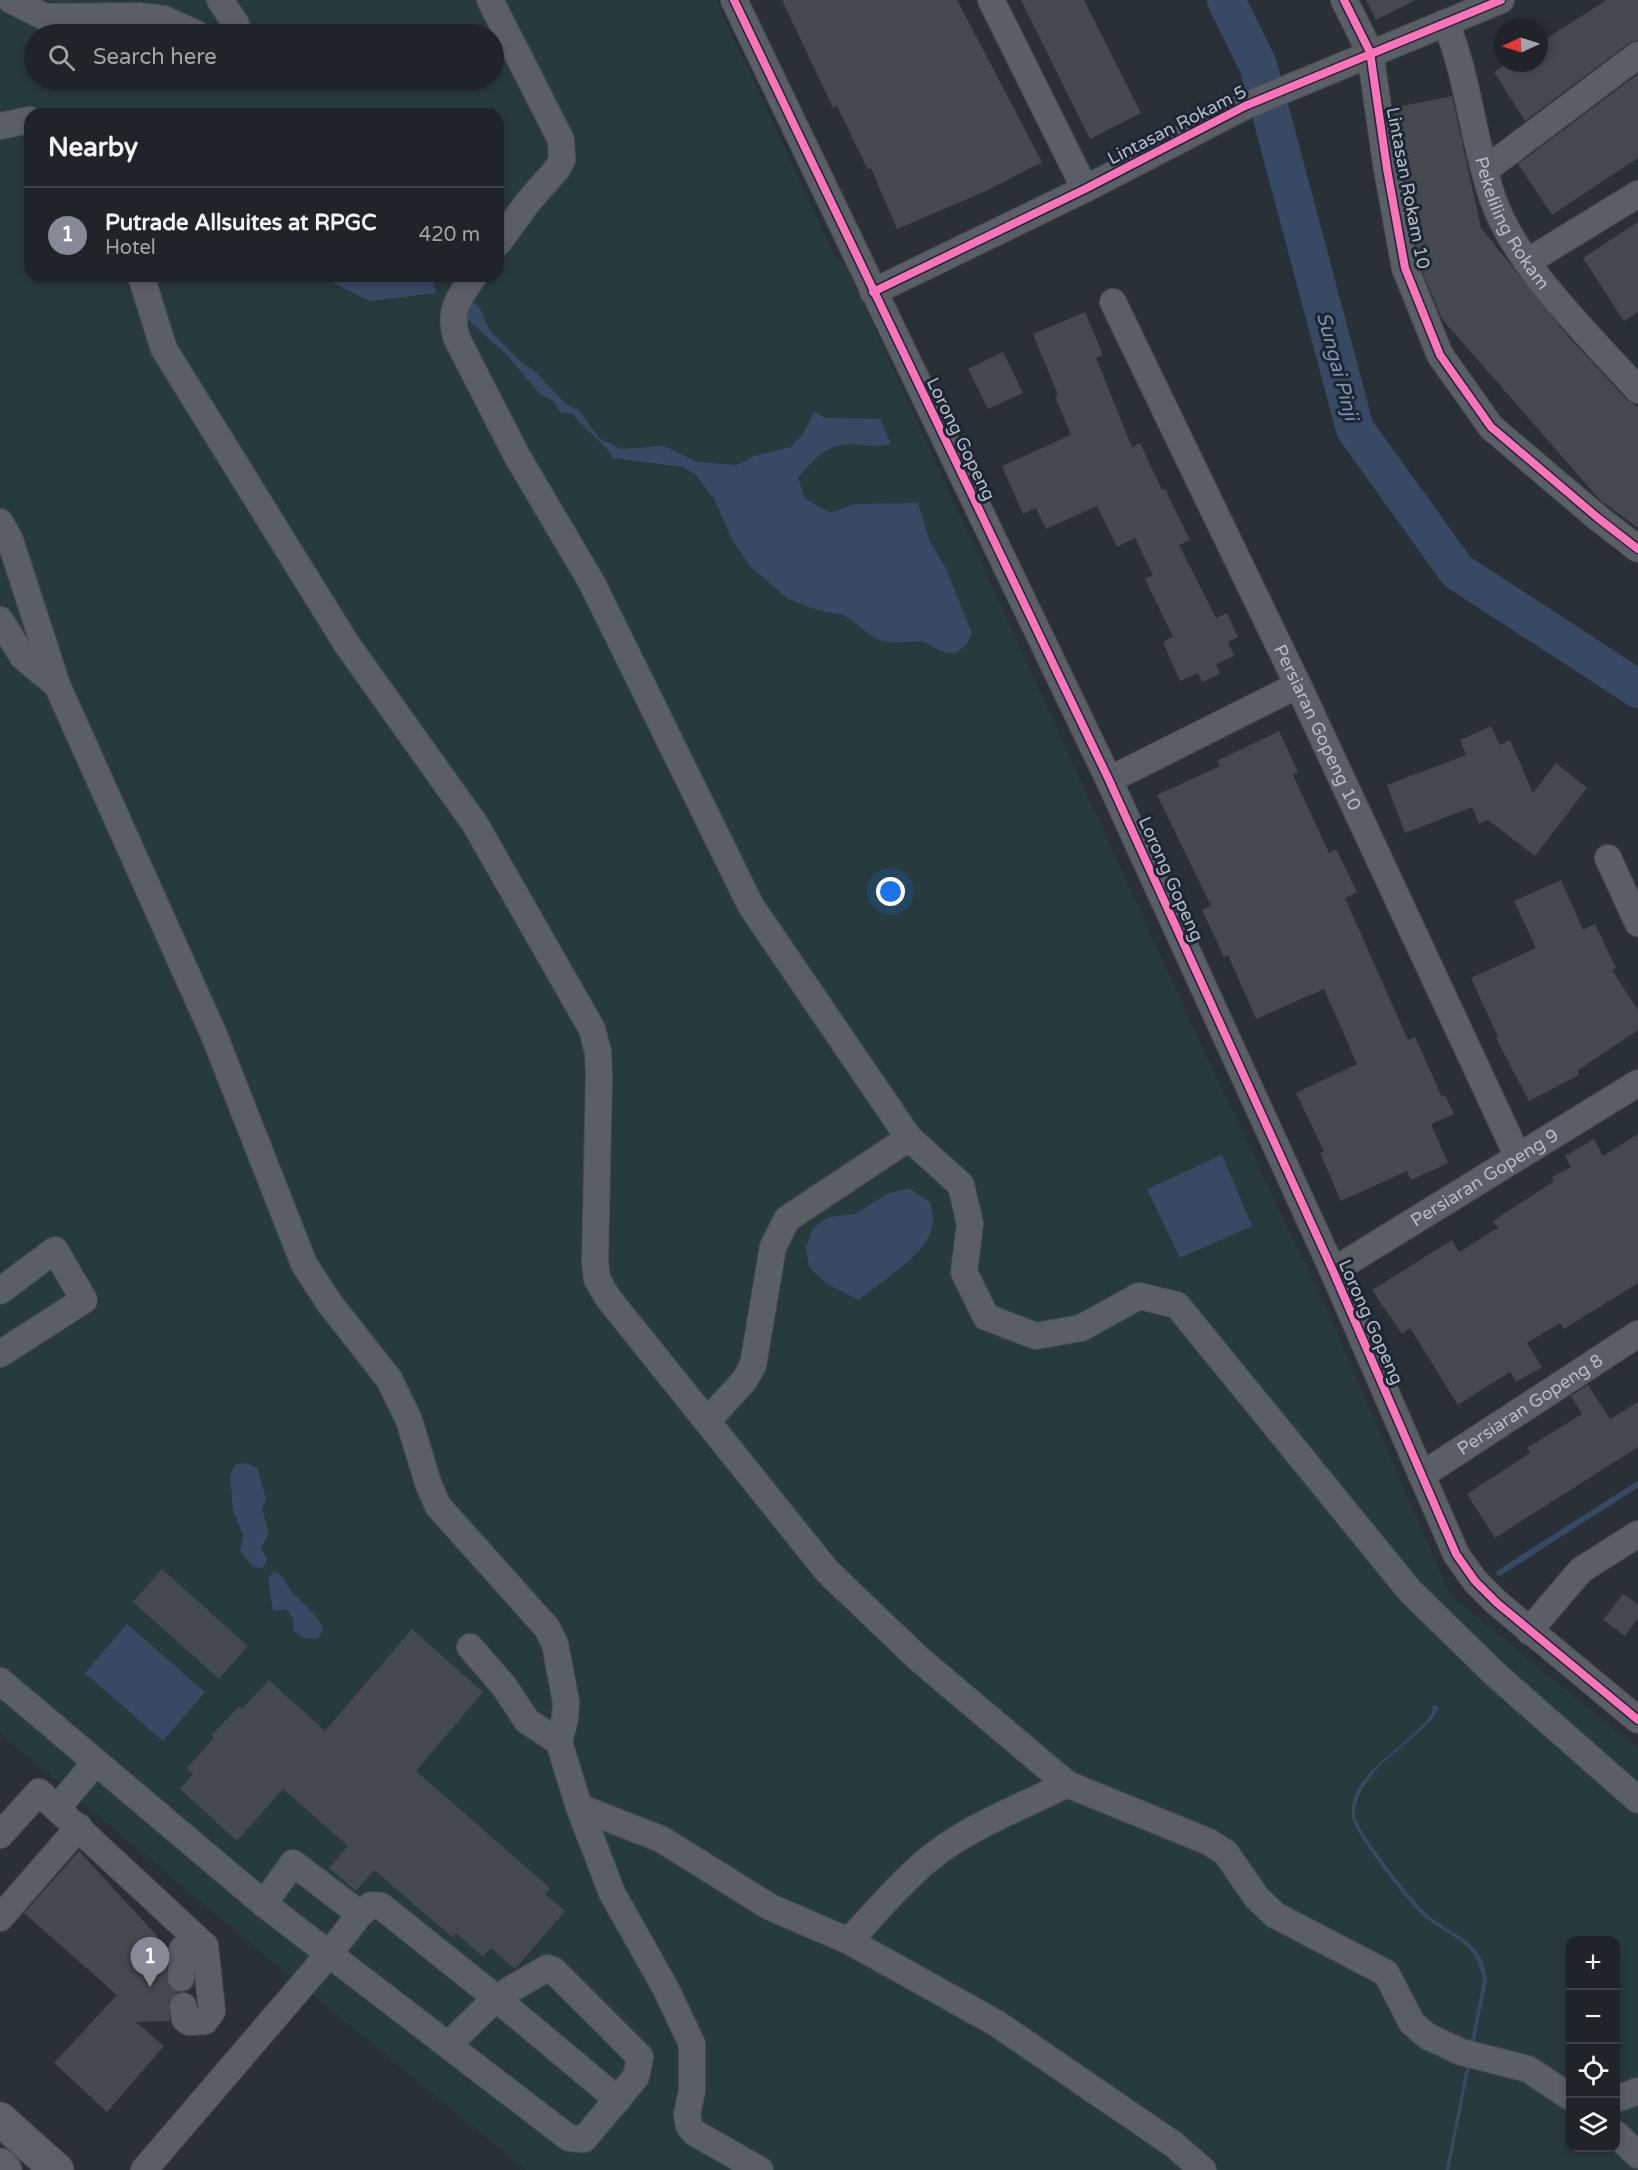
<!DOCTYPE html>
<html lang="en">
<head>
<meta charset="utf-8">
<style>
	body { margin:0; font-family:"Varela Round",sans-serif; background:#2d3036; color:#f1f3f6 }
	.controls { position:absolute; right:18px; bottom:18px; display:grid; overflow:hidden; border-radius:12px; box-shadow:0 3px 9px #0003 }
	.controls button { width:54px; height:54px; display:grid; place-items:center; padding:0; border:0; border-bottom:2px solid #3d4147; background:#20242a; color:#f1f3f6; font:30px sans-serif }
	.compass { position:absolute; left:1494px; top:18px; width:54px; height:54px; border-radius:50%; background:#20242a; box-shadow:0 3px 9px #0003; rotate:266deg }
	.you { position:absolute; left:891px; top:892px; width:21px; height:21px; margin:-15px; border:4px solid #fff; border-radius:50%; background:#1a73e8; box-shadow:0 0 0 9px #1a73e833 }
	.badge { display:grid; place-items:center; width:39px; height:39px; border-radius:50%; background:#848b96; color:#fff; font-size:20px; font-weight:700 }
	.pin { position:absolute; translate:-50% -50px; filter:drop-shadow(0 2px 3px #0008) }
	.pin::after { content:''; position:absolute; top:32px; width:21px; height:18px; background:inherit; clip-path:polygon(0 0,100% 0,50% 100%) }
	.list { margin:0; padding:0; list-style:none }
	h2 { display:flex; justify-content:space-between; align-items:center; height:78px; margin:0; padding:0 24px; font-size:26px }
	h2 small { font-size:20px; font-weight:400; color:#a2a4a8 }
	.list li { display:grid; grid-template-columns:39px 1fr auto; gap:18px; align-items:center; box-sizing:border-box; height:96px; padding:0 24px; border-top:2px solid #3d4147 }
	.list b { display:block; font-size:22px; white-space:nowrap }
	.list p { margin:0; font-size:20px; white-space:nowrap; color:#a2a4a8 }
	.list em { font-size:20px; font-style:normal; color:#a2a4a8 }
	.icon { flex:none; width:33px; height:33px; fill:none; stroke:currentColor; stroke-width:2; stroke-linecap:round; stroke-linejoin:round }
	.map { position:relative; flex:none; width:1638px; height:2170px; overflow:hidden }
	.search { position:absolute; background:#20242a; box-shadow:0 3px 9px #0003; left:24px; top:24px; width:480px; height:66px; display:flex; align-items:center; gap:15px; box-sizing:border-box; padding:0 21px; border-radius:33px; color:#a2a4a8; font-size:22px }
	.panel { position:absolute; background:#20242a; box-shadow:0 3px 9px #0003; left:24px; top:108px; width:480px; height:174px; border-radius:18px }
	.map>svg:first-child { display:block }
	.green { fill:#273a3e; fill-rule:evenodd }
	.water { fill:#384963 }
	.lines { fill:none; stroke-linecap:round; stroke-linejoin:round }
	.stream { stroke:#384963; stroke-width:6 }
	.river { stroke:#384963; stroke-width:38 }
	.building { fill:#444950 }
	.minor-casing { stroke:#484c53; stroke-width:28 }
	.major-casing { stroke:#484c55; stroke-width:35 }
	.minor { stroke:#5a5e66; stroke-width:26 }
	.major { stroke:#5c6168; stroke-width:33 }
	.cycleway-casing { stroke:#1d2633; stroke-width:11 }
	.cycleway { stroke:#fb73b8; stroke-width:8 }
	.labels { text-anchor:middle; stroke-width:6; stroke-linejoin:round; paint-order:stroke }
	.street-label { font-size:18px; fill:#b4bcc9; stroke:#1d2633 }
	.water-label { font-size:20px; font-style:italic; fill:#7c92b1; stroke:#1d2633 }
</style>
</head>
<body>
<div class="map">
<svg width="1638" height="2170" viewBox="0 0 1638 2170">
	<rect width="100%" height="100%" fill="#2a3038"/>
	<path class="green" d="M0,0H716L835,257L847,268L1202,1047L1331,1319L1450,1595L1638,1749V2170H526L273,1962L0,1733ZM34,34H494V80H34ZM30,114H498V276H30ZM1570,1940H1616V2148H1570Z"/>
	<path class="water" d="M320,276H432L436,293L369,301Z
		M462,295L479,306L490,331L521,362L536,372L567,405L579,410L599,438L621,449L664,446L698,462L737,465L754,456L791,447L802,435L814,412L826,418L880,419L891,444C875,448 864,444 848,444C825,445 811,463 798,478L805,498L830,513L855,504L918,503L930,542L945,566L972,633L967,644L955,654L940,651L923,641L894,643L876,639L844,615L820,611L788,599L751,567L731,538L715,500L695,474L683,467L613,458C605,443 584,430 573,414L560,412L553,401L540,394L507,355L455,308Z
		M1222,1155L1252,1226L1180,1258L1147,1189Z
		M909,1188L931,1203C931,1209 934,1216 933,1222C931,1254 881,1280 859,1300L827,1284L809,1267L806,1247L813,1228L829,1217L855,1214L887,1194Z
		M246,1463L258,1469L266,1499L262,1509L269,1533L261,1548L267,1559L263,1568L253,1567L240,1551L243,1535L233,1510L230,1475L236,1464Z
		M274,1571C286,1577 285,1584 292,1592C304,1606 316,1612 323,1629L318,1639L304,1638L294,1631L293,1618L286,1609L273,1611L268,1578Z
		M127,1624L205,1692L163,1741L85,1673Z
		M1433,1705L1438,1706C1438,1732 1354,1764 1355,1816C1356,1830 1414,1903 1428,1915C1445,1930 1470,1937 1481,1958C1485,1963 1485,1973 1487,1980L1449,2170H1446L1483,1980C1476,1941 1454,1940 1427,1919C1410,1905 1359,1840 1353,1820C1340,1771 1435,1734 1433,1705Z"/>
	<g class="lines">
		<path class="stream" d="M1499,1573L1638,1484"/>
		<path class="river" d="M1226,0L1258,65L1355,429L1457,571L1638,689"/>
	</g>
	<path class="building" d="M782,0H957L1042,162L988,190L897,229L871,168L868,170L837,106L833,108Z
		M1021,0H1084L1141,113L1090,139Z
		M1366,0H1416L1376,20Z
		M1607,0H1638V40L1629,43L1525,121L1494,72L1508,63H1539V43Z
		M1638,74V158L1552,215L1518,164Z
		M1452,96L1481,228L1566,334L1627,400L1638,407V528L1599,499L1442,319L1419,264L1393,108Z
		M1638,222V312L1624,321L1583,258Z
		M1085,312L1103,355L1096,358L1132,447L1140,443L1162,490L1165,489L1190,540L1179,545L1216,618L1227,613L1238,637L1228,642L1234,656L1216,664L1220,674L1202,682L1198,673L1180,681L1163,642L1173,637L1145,579L1153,575L1135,538L1117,547L1097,506L1046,529L1036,508L1023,514L1002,466L1071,435L1055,396L1058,395L1033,334Z
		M1003,352L1023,393L988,409L968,369Z
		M1491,726L1500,745L1510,740L1533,793L1556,763L1587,788L1535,856L1488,820L1479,824L1472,807L1405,833L1387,785L1466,755L1460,740Z
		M1279,731L1298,772L1293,775L1329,853L1336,849L1357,892L1345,898L1408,1040L1415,1037L1442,1097L1445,1095L1454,1114L1431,1124L1448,1163L1411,1180L1407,1171L1341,1201L1320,1153L1324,1151L1296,1093L1357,1064L1324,989L1256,1019L1228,955L1224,957L1202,910L1211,906L1157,795L1220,766L1217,761Z
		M1561,880L1583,930L1595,924L1616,968L1612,970L1638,1010V1030L1577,1071L1579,1075L1529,1101L1496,1038L1498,1037L1471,978L1536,948L1514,901Z
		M1638,1134V1283L1564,1329L1560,1323L1527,1343L1542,1367L1516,1382L1510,1372L1458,1405L1410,1328L1402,1334L1372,1290L1452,1240L1459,1252L1498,1228L1493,1221L1554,1181L1552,1177L1571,1167L1565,1156L1594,1139L1603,1156Z
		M1588,1385L1610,1419L1638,1402V1447L1495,1538L1467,1494L1530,1453L1527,1448L1582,1414L1571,1396Z
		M162,1569L248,1646L219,1679L133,1602Z
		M1623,1594L1638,1604V1618L1625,1636L1603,1620Z
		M412,1629L483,1692L416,1771L550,1888L545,1894L565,1911L515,1969L491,1948L483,1957L456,1933L452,1937L374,1870L356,1891L329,1868L348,1846L283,1789L237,1841L180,1789L193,1774L187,1768L214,1738L211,1736L239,1706L242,1709L269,1680L325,1731Z
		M79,1851L158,1937L136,1965L167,1962L168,1984L178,1992L169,2001L170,2021L136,2022L164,2046L107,2112L54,2063L117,1995L24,1913Z"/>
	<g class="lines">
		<defs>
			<g id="minor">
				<path d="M11,0L45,17L138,16L164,19L197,34"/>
				<path d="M220,0L236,24L237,34"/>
				<path d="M490,0L561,140L562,160L557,169L528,202L498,243"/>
				<path d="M734,0L1109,780L1333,1271L1456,1554L1475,1581L1497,1603L1638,1720"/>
				<path d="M991,0L1085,189"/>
				<path d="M1344,0L1370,52L1387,169L1405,268L1440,355L1491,427L1598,518L1638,549"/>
				<path id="s1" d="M1446,23C1469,80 1473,142 1493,199C1517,268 1590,336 1638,390"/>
				<path d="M0,126L30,120"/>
				<path d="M1485,170L1638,55"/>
				<path d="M1527,262L1638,194"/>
				<path d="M141,276L164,349L346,643L475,824L592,1029L598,1052L599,1077L595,1262L597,1279L608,1298L827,1571L919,1659L1067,1784L1209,1842L1226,1853L1257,1898L1275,1915L1386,1973L1412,2023L1427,2036L1461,2052L1528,2069L1570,2097"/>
				<path d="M474,276C458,299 448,310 457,339L517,456L592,583L751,906L909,1138"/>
				<path d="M873,292L1085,189L1245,106L1501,0"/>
				<path id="s2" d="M1113,302L1298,685L1518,1157"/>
				<path d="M0,522L10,540L57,685L214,1035L304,1264L330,1304L389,1379L409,1420L428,1483L438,1506L547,1628L555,1644L566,1702L565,1718L559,1742L579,1807L661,1839L770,1907L849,1941L996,2023L1173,2144L1203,2170"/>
				<path d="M0,620L23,657L57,685"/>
				<path d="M1109,780L1298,685"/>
				<path d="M1608,858L1638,923"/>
				<path id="s3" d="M1333,1271L1638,1083"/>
				<path d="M0,1291L55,1250L84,1300L0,1354"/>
				<path d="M708,1420L744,1381L753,1365L773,1247L787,1219L909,1138L961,1185L970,1224L964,1272L986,1317L1036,1336L1081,1328L1139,1296L1177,1305L1410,1591L1496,1675L1638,1800"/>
				<path id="s4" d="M1422,1475L1638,1334"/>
				<path d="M1529,1631L1581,1570L1638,1534"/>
				<path d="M470,1647L504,1686L527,1721L559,1742"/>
				<path d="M0,1681L264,1904L329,1954L144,2170"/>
				<path d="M58,1807L96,1762"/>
				<path d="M579,1807L612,1893L666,1989L692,2044V2091L687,2114L689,2126L695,2133L760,2170"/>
				<path d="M0,1835L39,1792L205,1946L212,2011L205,2021L189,2022L185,2019L183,2006"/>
				<path d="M264,1904L293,1863L360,1914L329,1954L569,2138L584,2139L636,2077L640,2057L553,1970L547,1968L496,1998L448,2045"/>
				<path d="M360,1914L371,1905L381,1906L496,1998L618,2100"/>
				<path d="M0,1918L79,1827"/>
				<path d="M849,1941C875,1913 900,1883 929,1859C969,1826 1022,1807 1067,1784"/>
				<path d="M181,1978L182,1950L185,1947L205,1946"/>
				<path d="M1616,2099L1638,2091"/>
				<path d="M1616,2134L1638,2155"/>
			</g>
			<path id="major" d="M0,2119L57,2170
				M0,2165L5,2170"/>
		</defs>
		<use href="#minor" class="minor-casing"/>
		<use href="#major" class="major-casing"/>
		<use href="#minor" class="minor"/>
		<use href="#major" class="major"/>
		<defs>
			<path id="cycleway" d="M734,0L1109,780L1333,1271L1456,1554L1475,1581L1497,1603L1638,1720
				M1344,0L1370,52L1387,169L1405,268L1440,355L1491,427L1598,518L1638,549
				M873,292L1085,189L1245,106L1501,0"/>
		</defs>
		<use href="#cycleway" class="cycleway-casing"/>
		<use href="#cycleway" class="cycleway"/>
	</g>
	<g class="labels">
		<g class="street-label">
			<text transform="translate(1177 125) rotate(-27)" y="6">Lintasan Rokam 5</text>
			<text transform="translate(1408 188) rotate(79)" y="6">Lintasan Rokam 10</text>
			<text dy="6" stroke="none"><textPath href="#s1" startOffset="212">Pekeliling Rokam</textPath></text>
			<text transform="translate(961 439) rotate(64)" y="6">Lorong Gopeng</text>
			<text dy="6" stroke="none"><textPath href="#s2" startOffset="472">Persiaran Gopeng 10</textPath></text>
			<text transform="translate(1171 879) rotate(66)" y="6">Lorong Gopeng</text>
			<text dy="6" stroke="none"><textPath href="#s3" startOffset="178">Persiaran Gopeng 9</textPath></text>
			<text transform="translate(1371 1322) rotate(66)" y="6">Lorong Gopeng</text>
			<text dy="6" stroke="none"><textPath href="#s4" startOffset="129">Persiaran Gopeng 8</textPath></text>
		</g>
		<g class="water-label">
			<text transform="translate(1338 366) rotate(75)" y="7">Sungai Pinji</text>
		</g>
	</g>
</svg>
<div class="controls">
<button>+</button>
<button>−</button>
<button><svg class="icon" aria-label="locate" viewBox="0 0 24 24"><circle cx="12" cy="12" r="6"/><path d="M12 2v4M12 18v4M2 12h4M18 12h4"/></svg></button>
<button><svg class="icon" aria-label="layers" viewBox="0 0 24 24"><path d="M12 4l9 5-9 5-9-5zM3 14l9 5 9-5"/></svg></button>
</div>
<svg class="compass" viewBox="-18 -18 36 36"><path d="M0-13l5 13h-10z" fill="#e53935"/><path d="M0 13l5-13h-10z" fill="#a2a4a8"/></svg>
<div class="you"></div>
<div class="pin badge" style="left:150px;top:1987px">1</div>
<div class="search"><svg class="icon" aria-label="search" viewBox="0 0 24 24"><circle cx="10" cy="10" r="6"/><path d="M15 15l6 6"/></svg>Search here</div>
<section class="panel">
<h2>Nearby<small></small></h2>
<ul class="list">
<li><span class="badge">1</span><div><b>Putrade Allsuites at RPGC</b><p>Hotel</p></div><em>420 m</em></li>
</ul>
</section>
</div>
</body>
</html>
